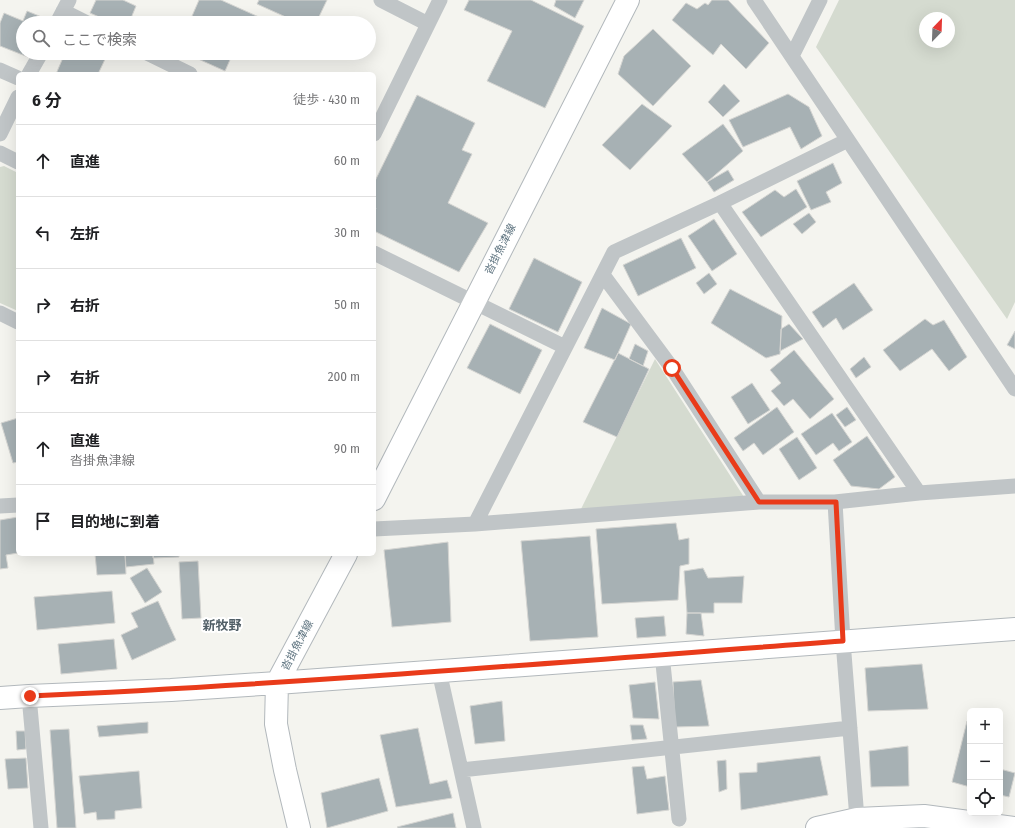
<!DOCTYPE html>
<html lang="ja">
<head>
<meta charset="utf-8">
<style>
	body { margin:0; font-family:"Fira Sans Condensed","Noto Sans JP",sans-serif; background:#f6f6f6; color:#202124 }
	.controls { position:absolute; right:12px; bottom:12px; display:grid; overflow:hidden; border-radius:6px; box-shadow:0 4px 16px #0002 }
	.controls button { width:36px; height:36px; display:grid; place-items:center; padding:0; border:0; border-bottom:1px solid #e0e0e0; background:#fff; color:#202124; font:20px sans-serif }
	.compass { position:absolute; left:919px; top:12px; width:36px; height:36px; border-radius:50%; background:#fff; box-shadow:0 4px 16px #0002; rotate:23deg }
	.stop { position:absolute; width:12px; height:12px; margin:-9px; border:3px solid #e93b1a; border-radius:50%; background:#fff }
	.stop.end { background:#e93b1a; border-color:#fff; box-shadow:0 1px 4px #0008 }
	.list { margin:0; padding:0; list-style:none }
	h2 { display:flex; justify-content:space-between; align-items:center; height:52px; margin:0; padding:0 16px; font-size:17px }
	h2 small { font-size:13px; font-weight:400; color:#757577 }
	.list li { display:grid; grid-template-columns:26px 1fr auto; gap:12px; align-items:center; box-sizing:border-box; height:72px; padding:0 16px; border-top:1px solid #e0e0e0 }
	.list b { display:block; font-size:15px; white-space:nowrap }
	.list p { margin:0; font-size:13px; white-space:nowrap; color:#757577 }
	.list em { font-size:13px; font-style:normal; color:#757577 }
	.icon { flex:none; width:22px; height:22px; fill:none; stroke:currentColor; stroke-width:2; stroke-linecap:round; stroke-linejoin:round }
	.map { position:relative; flex:none; width:1015px; height:828px; overflow:hidden }
	.search { position:absolute; background:#fff; box-shadow:0 4px 16px #0002; left:16px; top:16px; width:360px; height:44px; display:flex; align-items:center; gap:10px; box-sizing:border-box; padding:0 14px; border-radius:22px; color:#757577; font-size:15px }
	.panel { position:absolute; background:#fff; box-shadow:0 4px 16px #0002; left:16px; top:72px; width:360px; height:484px; border-radius:6px }
	.map>svg:first-child { display:block }
	.green { fill:#d5dbd0; fill-rule:evenodd }
	.building { fill:#a7b1b4; stroke:#d5d5d2 }
	.lines { fill:none; stroke-linecap:round; stroke-linejoin:round }
	.secondary-casing { stroke:#b2b8bc; stroke-width:24 }
	.street { stroke:#c0c5c7; stroke-width:15 }
	.secondary { stroke:#fff; stroke-width:22 }
	.route { stroke:#e93b1a; stroke-width:5 }
	.labels { text-anchor:middle; stroke-width:4; stroke-linejoin:round; paint-order:stroke }
	.street-label { font-size:11px; fill:#617682; stroke:#fff }
	.quarter-label { font-size:13px; font-weight:bold; fill:#505e66; stroke:#fff }
</style>
</head>
<body>
<div class="map">
<svg width="1015" height="828" viewBox="0 0 1015 828">
	<rect width="100%" height="100%" fill="#f4f4ef"/>
	<path class="green" d="M839,0H1015V302L1007,319L816,47ZM925,18H949V42H925Z
		M4,166L18,173V311L0,303V167Z
		M655,359L744,497L581,509Z"/>
	<path class="building" d="M96,0H123L136,6L129,23H113L90,13Z
		M199,0H221L270,22L269,23H189Z
		M259,0H327L316,23H299L257,4Z
		M469,0H531L584,26L545,108L487,81L512,31L464,10Z
		M556,0H584L575,18L554,6Z
		M712,0H728L769,43L746,69L721,44L713,55L672,20L686,3L697,9L705,3L708,5Z
		M27,11L44,18L42,23H23V53H30L28,57L0,46V23L4,13L23,21Z
		M653,29L691,66L653,106L618,74L624,56Z
		M65,53H108L98,74H56Z
		M199,53H233L225,71L196,58Z
		M724,84L740,101L723,117L708,102Z
		M788,94L809,107L822,136L801,149L790,127L743,147L729,120Z
		M417,95L475,123L462,150L472,154L448,203L488,223L459,272L374,231V213L376,208L374,207V183Z
		M642,104L672,126L630,170L602,145Z
		M723,124L743,151L707,182L682,154Z
		M833,163L842,183L826,192L831,202L811,210L797,181Z
		M728,170L734,180L714,192L707,182Z
		M796,189L807,207L761,237L742,212L775,190L784,197Z
		M809,213L816,222L802,234L793,224Z
		M714,219L737,254L712,271L688,236Z
		M681,238L696,268L638,296L623,265Z
		M534,258L582,282L558,332L509,309Z
		M709,273L717,284L704,294L696,283Z
		M854,283L873,310L843,330L836,318L823,328L812,312Z
		M730,289L782,316L780,354L766,358L711,323Z
		M602,308L631,324L615,360L584,348Z
		M925,319L933,325L944,320L967,357L949,371L932,349L900,371L883,350Z
		M490,324L542,350L520,394L467,368Z
		M789,324L803,339L780,351L781,329Z
		M1015,331V349L1007,345Z
		M635,344L648,351L643,366L629,359Z
		M794,350L834,399L810,419L793,399L784,406L771,391L781,383L770,370Z
		M618,353L649,369L617,437L583,422Z
		M864,357L871,367L856,378L850,369Z
		M752,383L770,410L748,424L731,397Z
		M777,407L794,432L763,455L754,443L743,451L734,438Z
		M847,407L856,420L845,427L836,415Z
		M832,413L852,442L839,451L833,443L816,455L801,434Z
		M18,418V462L13,463L1,423Z
		M867,436L895,477L879,489L851,486L833,460Z
		M797,437L817,468L799,480L779,449Z
		M18,517V553L6,555L8,568L0,569V520Z
		M676,523L679,540L689,538V564L680,566L678,600L602,604L596,529Z
		M590,536L598,637L530,641L521,541Z
		M448,542L451,622L392,627L384,550Z
		M95,554H125L126,574L97,575Z
		M125,554H153L154,564L126,567Z
		M153,554H179V557L153,558Z
		M198,561L201,618L182,619L179,562Z
		M147,568L162,592L145,603L130,578Z
		M703,568L708,578L744,576L742,603H714V613H687L684,571Z
		M112,591L115,623L37,630L34,597Z
		M158,601L176,640L132,660L121,635L138,627L131,613Z
		M687,613H701L704,636L686,634Z
		M664,616L666,636L637,638L635,618Z
		M114,639L117,669L61,674L58,644Z
		M922,664L928,709L868,711L865,668Z
		M701,680L709,726L675,727L673,682Z
		M655,682L659,719L633,718L629,685Z
		M502,701L505,741L475,744L470,706Z
		M967,721H970V787L952,782Z
		M148,722V733L99,737L97,726Z
		M630,725H643L647,739L632,740Z
		M418,728L430,784L447,780L452,798L396,807L380,735Z
		M69,729L76,828H57L50,730Z
		M16,731H25L26,749L17,750Z
		M908,746L909,786L871,787L869,751Z
		M820,756L828,795L741,810L739,773L757,772V763Z
		M26,758L28,788L8,789L5,759Z
		M726,760L727,789L719,792L717,761Z
		M644,766L647,779L665,776L669,810L637,814L632,767Z
		M1000,769L1015,773L1009,797L1000,795Z
		M139,771L142,808L115,811V819L97,820L96,812L84,814L79,776Z
		M379,778L388,811L327,828L321,793Z
		M453,813L456,828H398L397,827Z"/>
	<g class="lines">
		<defs>
			<path id="secondary" d="M374,499L628,0
				M0,698L29,696L171,690L277,683L346,554
				M299,828L285,770L276,724L277,683L1015,629
				M817,828L857,819L924,816L1015,828"/>
		</defs>
		<use href="#secondary" class="secondary-casing"/>
		<path class="street" d="M381,0L428,24
			M754,0L1015,389
			M63,11L87,23
			M57,23L69,0
			M147,53L190,74
			M792,56L820,0
			M0,70L18,78
			M29,74L41,53
			M0,134L18,97
			M374,134L440,0
			M0,153L18,162
			M720,203L919,493
			M374,253L565,347
			M603,275L672,368L759,502
			M0,313L18,322
			M835,502L843,641L857,819
			M0,506L18,505
			M475,524L614,252L720,203L848,140
			M374,529L475,524L759,502H835L919,493L1015,486
			M662,654L679,819
			M439,671L474,828
			M29,696L41,828
			M461,770L850,728"/>
		<use href="#secondary" class="secondary"/>
	</g>
	<g class="lines">
		<path class="route" d="M30,696C301,684 572,661 843,641L836,502H759L672,368"/>
	</g>
	<g class="labels">
		<g class="street-label">
			<text transform="translate(500 249) rotate(-63)" y="4">沓掛魚津線</text>
			<text transform="translate(297 645) rotate(-62)" y="4">沓掛魚津線</text>
		</g>
		<g class="quarter-label">
			<text x="222" y="630">新牧野</text>
		</g>
	</g>
</svg>
<div class="controls">
<button>+</button>
<button>−</button>
<button><svg class="icon" aria-label="locate" viewBox="0 0 24 24"><circle cx="12" cy="12" r="6"/><path d="M12 2v4M12 18v4M2 12h4M18 12h4"/></svg></button>
</div>
<svg class="compass" viewBox="-18 -18 36 36"><path d="M0-13l5 13h-10z" fill="#e53935"/><path d="M0 13l5-13h-10z" fill="#757577"/></svg>
<div class="stop" style="left:672px;top:368px"></div>
<div class="stop end" style="left:30px;top:696px"></div>
<div class="search"><svg class="icon" aria-label="search" viewBox="0 0 24 24"><circle cx="10" cy="10" r="6"/><path d="M15 15l6 6"/></svg>ここで検索</div>
<section class="panel">
<h2>6 分<small>徒歩 · 430 m</small></h2>
<ul class="list">
<li><svg class="icon" aria-label="ahead" viewBox="0 0 24 24"><path d="M12 20V5M6 11l6-6 6 6"/></svg><div><b>直進</b></div><em>60 m</em></li>
<li><svg class="icon" aria-label="left" viewBox="0 0 24 24"><path d="M17 20v-9H6M10 6l-5 5 5 5"/></svg><div><b>左折</b></div><em>30 m</em></li>
<li><svg class="icon" aria-label="right" viewBox="0 0 24 24"><path d="M7 20v-9h11M14 6l5 5-5 5"/></svg><div><b>右折</b></div><em>50 m</em></li>
<li><svg class="icon" aria-label="right" viewBox="0 0 24 24"><path d="M7 20v-9h11M14 6l5 5-5 5"/></svg><div><b>右折</b></div><em>200 m</em></li>
<li><svg class="icon" aria-label="ahead" viewBox="0 0 24 24"><path d="M12 20V5M6 11l6-6 6 6"/></svg><div><b>直進</b><p>沓掛魚津線</p></div><em>90 m</em></li>
<li><svg class="icon" aria-label="arrive" viewBox="0 0 24 24"><path d="M6 21V4h12l-3 4 3 4H6"/></svg><div><b>目的地に到着</b></div></li>
</ul>
</section>
</div>
</body>
</html>
